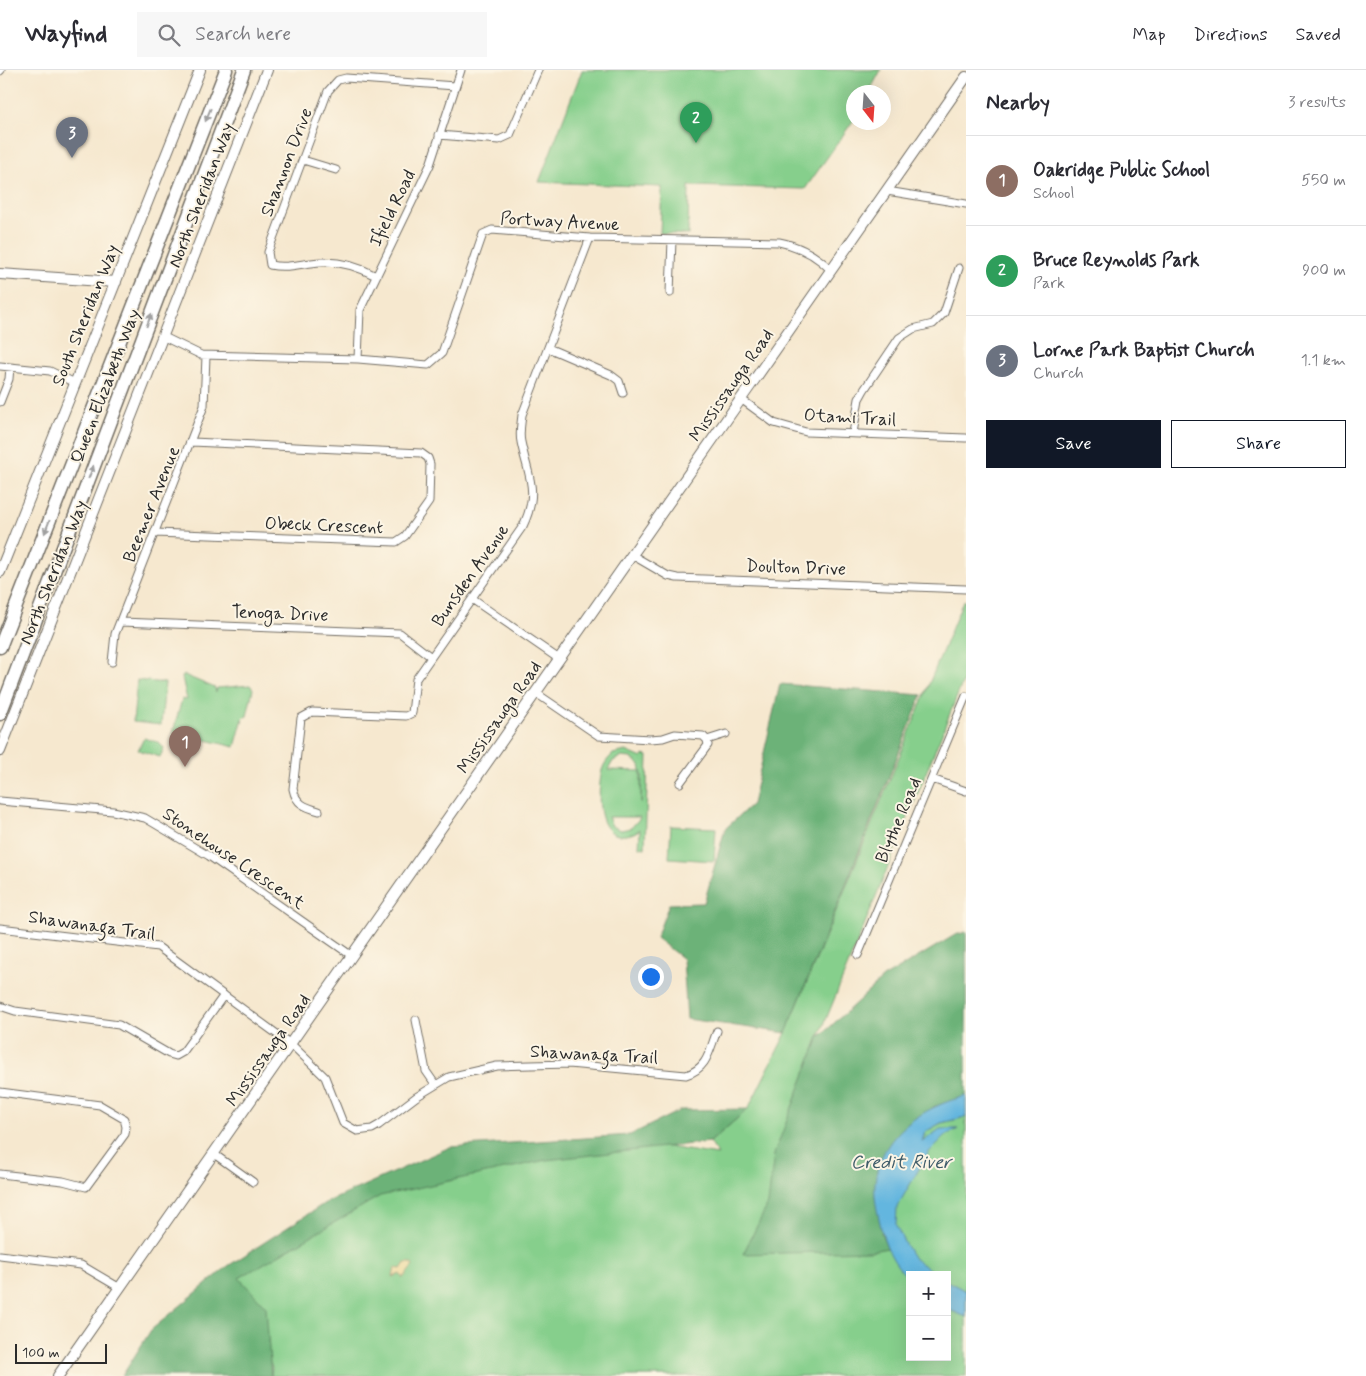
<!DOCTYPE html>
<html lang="en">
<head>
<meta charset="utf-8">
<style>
	body { margin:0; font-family:Mynerve,sans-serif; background:#f7f7f7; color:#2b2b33 }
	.controls { position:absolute; right:15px; bottom:15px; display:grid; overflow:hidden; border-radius:0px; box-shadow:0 5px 20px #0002 }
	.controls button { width:45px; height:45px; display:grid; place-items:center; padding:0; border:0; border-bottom:1px solid #e1e1e2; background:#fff; color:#2b2b33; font:25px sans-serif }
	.compass { position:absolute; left:846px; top:15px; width:45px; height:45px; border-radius:50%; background:#fff; box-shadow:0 5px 20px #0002; rotate:163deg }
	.scale { position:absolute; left:15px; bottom:12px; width:92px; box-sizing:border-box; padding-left:5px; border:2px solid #2b2b2b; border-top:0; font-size:14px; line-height:18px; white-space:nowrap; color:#2b2b2b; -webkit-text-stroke:4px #fcf5e5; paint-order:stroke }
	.you { position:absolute; left:650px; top:906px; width:18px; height:18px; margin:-12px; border:4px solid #fff; border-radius:50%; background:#1a73e8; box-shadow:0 0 0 8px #1a73e833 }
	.badge { display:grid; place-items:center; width:32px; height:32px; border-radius:50%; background:#111827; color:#fff; font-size:16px; font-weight:700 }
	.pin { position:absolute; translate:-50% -41px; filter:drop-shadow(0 1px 2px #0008) }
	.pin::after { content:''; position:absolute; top:26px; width:18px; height:15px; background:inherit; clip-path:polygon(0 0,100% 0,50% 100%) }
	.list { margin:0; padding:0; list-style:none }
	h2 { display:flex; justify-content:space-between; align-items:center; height:65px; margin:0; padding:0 20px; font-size:21px }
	h2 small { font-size:16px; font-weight:400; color:#7c7c81 }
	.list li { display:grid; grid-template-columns:32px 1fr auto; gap:15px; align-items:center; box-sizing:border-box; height:90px; padding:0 20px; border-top:1px solid #e1e1e2 }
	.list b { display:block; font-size:19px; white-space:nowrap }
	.list p { margin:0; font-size:16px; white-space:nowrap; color:#7c7c81 }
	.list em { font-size:16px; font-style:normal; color:#7c7c81 }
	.actions { display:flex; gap:10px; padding:15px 20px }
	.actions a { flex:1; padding:11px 0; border:1px solid #111827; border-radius:0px; text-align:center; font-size:18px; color:#111827 }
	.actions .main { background:#111827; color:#fff }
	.icon { flex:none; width:28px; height:28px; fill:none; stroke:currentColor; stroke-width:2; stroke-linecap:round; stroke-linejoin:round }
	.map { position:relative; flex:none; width:966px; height:1306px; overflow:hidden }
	header { display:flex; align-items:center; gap:30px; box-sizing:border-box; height:70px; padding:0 25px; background:#fff; border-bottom:1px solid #e1e1e2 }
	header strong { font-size:24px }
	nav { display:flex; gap:28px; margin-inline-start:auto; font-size:18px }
	.search { width:350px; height:45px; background:#f7f7f7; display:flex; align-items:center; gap:12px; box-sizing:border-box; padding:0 18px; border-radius:0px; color:#7c7c81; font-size:19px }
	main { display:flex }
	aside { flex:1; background:#fff }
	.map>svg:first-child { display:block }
	.green { fill:#86cf8c; stroke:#587d5c; fill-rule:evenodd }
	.forest { fill:#6cb278; stroke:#4c6e52 }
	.sand { fill:#eeda9e; stroke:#8c8264 }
	.water { fill:#64b6df; stroke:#487085 }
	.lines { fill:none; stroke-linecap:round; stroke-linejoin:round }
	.street-casing { stroke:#726d64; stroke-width:9 }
	.secondary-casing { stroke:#726d64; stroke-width:12 }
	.highway-casing { stroke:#726d64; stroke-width:15 }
	.street { stroke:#fff; stroke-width:7 }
	.secondary { stroke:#fff; stroke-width:10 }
	.highway { stroke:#fff; stroke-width:12 }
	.oneway { fill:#a0a0a0 }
	.labels { text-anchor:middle; stroke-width:4; stroke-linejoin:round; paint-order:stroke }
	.street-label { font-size:18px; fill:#2b2b2b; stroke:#fcf5e5 }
	.water-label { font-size:19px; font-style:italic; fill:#3f5c6a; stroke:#fcf5e5 }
</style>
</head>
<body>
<header>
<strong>Wayfind</strong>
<div class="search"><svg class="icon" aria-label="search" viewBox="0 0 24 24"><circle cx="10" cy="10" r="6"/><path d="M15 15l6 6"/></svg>Search here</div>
<nav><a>Map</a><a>Directions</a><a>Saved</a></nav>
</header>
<main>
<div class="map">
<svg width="966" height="1306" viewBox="0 0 966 1306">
	<rect width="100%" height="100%" fill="#fcf5e5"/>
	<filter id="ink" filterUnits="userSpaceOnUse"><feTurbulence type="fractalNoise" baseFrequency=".02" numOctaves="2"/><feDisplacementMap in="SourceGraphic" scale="10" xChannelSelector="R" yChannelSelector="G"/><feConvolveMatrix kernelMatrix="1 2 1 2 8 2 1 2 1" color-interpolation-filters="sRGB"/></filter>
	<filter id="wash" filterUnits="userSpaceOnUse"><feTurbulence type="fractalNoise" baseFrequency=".0096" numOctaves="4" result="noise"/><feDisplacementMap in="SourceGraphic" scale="20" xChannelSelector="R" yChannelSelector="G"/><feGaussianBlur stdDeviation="1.12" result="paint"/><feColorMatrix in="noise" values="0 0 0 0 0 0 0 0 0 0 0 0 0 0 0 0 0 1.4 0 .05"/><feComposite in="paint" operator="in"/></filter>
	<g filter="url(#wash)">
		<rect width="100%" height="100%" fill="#f6e8cf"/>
		<path class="green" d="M582,0H881L869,22H854L853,51L805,119L689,116L688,165L660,163L662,117L539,112Z
			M963,531H966V604L819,967L777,1078L922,1081C937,1074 943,1066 957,1059L931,1067L922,1073L925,1062L941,1053L966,1047V1306H271L272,1298L239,1208L384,1112L637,1072L718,1085L710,1072L748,1039L786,963ZM910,1205H947V1287H910Z
			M184,605L215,618L216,623L217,618L250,615L253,619L247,646L243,648L235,677L173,662L182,629L187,630L182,607Z
			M137,610L165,613L161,655L133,652Z
			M144,668L158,672L164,678L160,687L138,680Z
			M626,681L642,688L643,685L648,686L645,778L639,777L640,759C635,764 626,766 618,765C595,760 598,718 602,700C604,693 609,688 613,684ZM621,687L631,688L640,695L642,706L641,734V701L608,700L613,691ZM608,747H640V748L631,758L621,760L612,756Z
			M671,756L716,758L714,791L669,788Z"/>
		<path class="forest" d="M780,614L922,625L786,963L687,949L683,889L656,868L669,834L704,833L725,759L752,734Z
			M966,862V1026L933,1037L881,1163L888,1178L870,1181L743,1184L768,1134L774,1084L819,967L883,908L955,865Z
			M748,1039L710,1072L546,1090L380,1126L239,1208L266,1237L271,1306H122L151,1260L228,1196L325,1133L450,1077L630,1065L681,1040Z"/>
		<path class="sand" d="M405,1193H411L413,1196L403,1208L400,1204L393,1207L395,1198L401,1199Z"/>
		<path class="water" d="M966,1026V1047L941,1053L925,1062L922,1072L940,1059H958L946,1065L929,1082L897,1137L896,1155L905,1174L914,1189L938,1205H910V1209C894,1197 883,1172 880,1153C878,1145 876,1136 875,1127C871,1072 917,1038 966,1026Z
			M947,1211L966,1221V1247L947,1239Z"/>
	</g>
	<g filter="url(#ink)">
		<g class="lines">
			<defs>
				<path id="street" d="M0,1L1,0
					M439,65L499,70L510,65L538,0
					M303,90L336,100
					M887,121L966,134
					M376,206C358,196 341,191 320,192C304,193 287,199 270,195L268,182L328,21L338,10L346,8L455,16
					M670,223L672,170
					M164,267L201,285L358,289L428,295L442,283L483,164L492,160L590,168L779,172C799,176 817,186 831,200
					M548,278L611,305L619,311L623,323
					M358,289L360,240L430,95L461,0
					M0,296L50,301L75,313
					M741,329L774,353L806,362L966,368
					M0,332L9,309L10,297
					M853,363L859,329L864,320L899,268L913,259L933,254L944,243L959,198
					M155,463L396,472L405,466L429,432L430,394L428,388L421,383L192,372
					M632,485L668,506L677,508L966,519
					M472,529L559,589
					M121,552L400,563L431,587
					M112,592L115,564L204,336L206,286
					M536,623L599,666L650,669L663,668L675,664L703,666L707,670L708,675L680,713
					M707,670L726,664
					M932,709L966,721
					M0,731L113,741L145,748L209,786L352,886
					M319,741C305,737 296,734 293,719L301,648L312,642L406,646L412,643L416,609L523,456C540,420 528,407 521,372C519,364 521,354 522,345L590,168
					M0,858L158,877L292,975L325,1007L343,1053L357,1061L372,1059L379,1055L416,1027L449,1007L497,996L569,994L686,1005C708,998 709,981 717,961
					M858,885L966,626
					M0,936L15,941L119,955L169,984L176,986L183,982L224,925
					M416,950L426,1001L435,1014
					M0,1022L100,1035L124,1049L126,1057L125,1064L86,1117L63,1111L0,1104
					M214,1084L253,1112
					M0,1185L81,1195L120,1218"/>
				<path id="secondary" d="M0,204L116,212
					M0,502L200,0
					M0,681L267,0
					M58,1306L966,7"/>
				<path id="highway" d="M0,577L226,0
					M0,644L244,0"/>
			</defs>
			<use href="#street" class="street-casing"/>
			<use href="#secondary" class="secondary-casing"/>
			<use href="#highway" class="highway-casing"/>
			<use href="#street" class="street"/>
			<use href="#secondary" class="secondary"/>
			<use href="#highway" class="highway"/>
		</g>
		<defs><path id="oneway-solid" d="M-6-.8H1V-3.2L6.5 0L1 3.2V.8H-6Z" transform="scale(1.25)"/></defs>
		<g class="oneway">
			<use href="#oneway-solid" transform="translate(208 45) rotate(112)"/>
			<use href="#oneway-solid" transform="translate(149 250) rotate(-69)"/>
			<use href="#oneway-solid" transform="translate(91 402) rotate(-69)"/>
			<use href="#oneway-solid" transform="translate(47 457) rotate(111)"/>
		</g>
	</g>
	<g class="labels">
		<g class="street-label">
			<text transform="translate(286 92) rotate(-69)" y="6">Shannon Drive</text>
			<text transform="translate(201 125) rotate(-69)" y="6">North Sheridan Way</text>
			<text transform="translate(392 138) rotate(-64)" y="6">Ifield Road</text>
			<text transform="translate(560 151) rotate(3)" y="6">Portway Avenue</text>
			<text transform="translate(85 245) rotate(-68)" y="6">South Sheridan Way</text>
			<text transform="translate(731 315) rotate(-55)" y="6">Mississauga Road</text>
			<text transform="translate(105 316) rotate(-69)" y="6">Queen Elizabeth Way</text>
			<text transform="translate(850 347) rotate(3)" y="6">Otami Trail</text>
			<text transform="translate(151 434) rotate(-68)" y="6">Beemer Avenue</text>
			<text transform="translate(324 455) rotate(2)" y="6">Obeck Crescent</text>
			<text transform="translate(796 497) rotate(2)" y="6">Doulton Drive</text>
			<text transform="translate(53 502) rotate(-68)" y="6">North Sheridan Way</text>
			<text transform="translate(470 505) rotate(-55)" y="6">Bunsden Avenue</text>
			<text transform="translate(280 543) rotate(2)" y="6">Tenoga Drive</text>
			<text transform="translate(499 647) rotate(-55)" y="6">Mississauga Road</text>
			<text transform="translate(898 750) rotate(-67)" y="6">Blythe Road</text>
			<text transform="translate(234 788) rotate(34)" y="6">Stonehouse Crescent</text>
			<text transform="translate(92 855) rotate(8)" y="6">Shawanaga Trail</text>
			<text transform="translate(268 980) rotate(-55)" y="6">Mississauga Road</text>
			<text transform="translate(594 984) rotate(3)" y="6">Shawanaga Trail</text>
		</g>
		<g class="water-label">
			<text x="901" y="1098">Credit River</text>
		</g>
	</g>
</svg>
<div class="controls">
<button>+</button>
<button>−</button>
</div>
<svg class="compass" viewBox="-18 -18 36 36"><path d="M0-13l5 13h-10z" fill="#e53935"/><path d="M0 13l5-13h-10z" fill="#7c7c81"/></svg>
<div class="scale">100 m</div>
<div class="you"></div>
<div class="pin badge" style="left:185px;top:697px;background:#8d6e63">1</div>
<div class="pin badge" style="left:696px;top:73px;background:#2e9e5b">2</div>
<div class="pin badge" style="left:72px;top:88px;background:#6b7280">3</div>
</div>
<aside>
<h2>Nearby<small>3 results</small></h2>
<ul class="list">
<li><span class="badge" style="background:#8d6e63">1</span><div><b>Oakridge Public School</b><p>School</p></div><em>550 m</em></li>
<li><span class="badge" style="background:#2e9e5b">2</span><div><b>Bruce Reynolds Park</b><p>Park</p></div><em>900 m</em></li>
<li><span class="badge" style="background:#6b7280">3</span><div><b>Lorne Park Baptist Church</b><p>Church</p></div><em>1.1 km</em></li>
</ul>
<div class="actions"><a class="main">Save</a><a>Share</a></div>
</aside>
</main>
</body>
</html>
